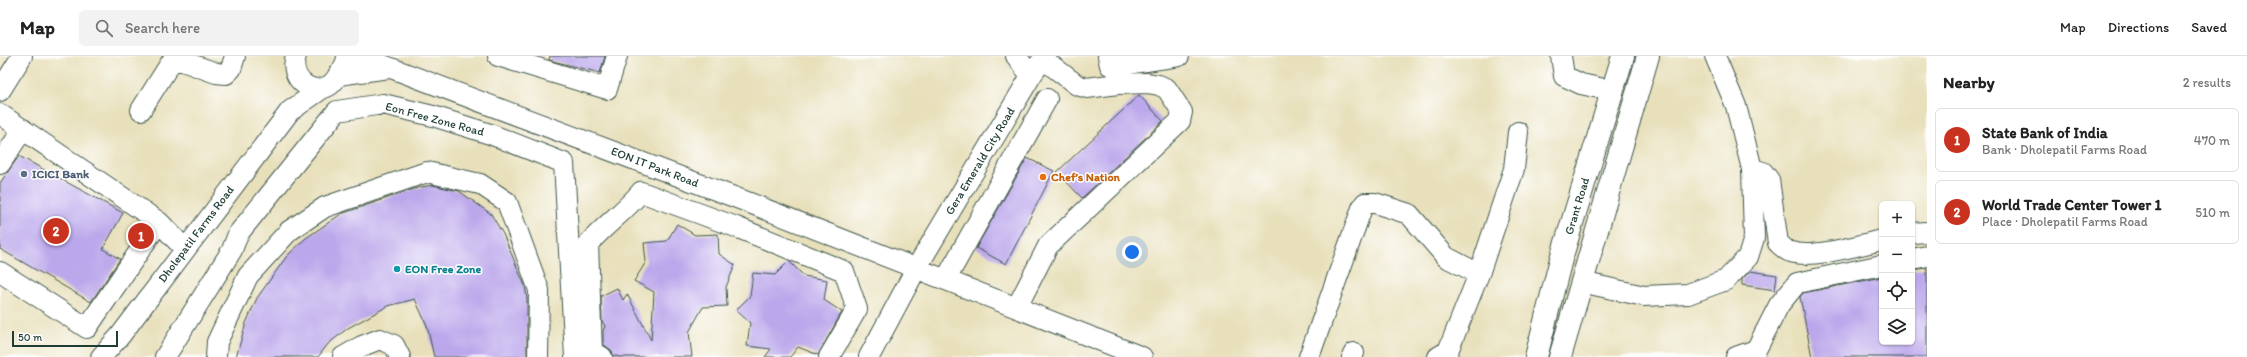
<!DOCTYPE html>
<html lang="en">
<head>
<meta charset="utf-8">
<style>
	body { margin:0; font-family:Itim,sans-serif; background:#f2f2f2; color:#222 }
	.controls { position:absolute; right:12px; bottom:12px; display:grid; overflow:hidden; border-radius:6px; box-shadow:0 1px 3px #0004 }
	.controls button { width:36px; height:36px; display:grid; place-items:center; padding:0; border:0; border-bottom:1px solid #e0e0e0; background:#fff; color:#222; font:20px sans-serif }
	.scale { position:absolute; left:12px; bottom:10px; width:106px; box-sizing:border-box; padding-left:4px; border:2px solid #1f3d34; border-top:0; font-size:11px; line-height:14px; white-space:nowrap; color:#1f3d34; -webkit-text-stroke:3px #fff; paint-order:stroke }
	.you { position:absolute; left:1132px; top:196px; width:14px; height:14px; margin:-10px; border:3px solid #fff; border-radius:50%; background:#1a73e8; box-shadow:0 0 0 6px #1a73e833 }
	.badge { display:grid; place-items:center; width:26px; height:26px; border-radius:50%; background:#c8321e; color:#fff; font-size:13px; font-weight:700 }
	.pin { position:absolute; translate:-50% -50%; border:2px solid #fff; box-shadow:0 1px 4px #0006 }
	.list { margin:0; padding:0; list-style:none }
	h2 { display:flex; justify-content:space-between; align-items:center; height:52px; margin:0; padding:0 16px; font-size:17px }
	h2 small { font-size:13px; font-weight:400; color:#767676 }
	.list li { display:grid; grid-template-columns:26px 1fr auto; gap:12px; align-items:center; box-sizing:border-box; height:64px; margin:0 8px 8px; padding:0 8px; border:1px solid #e0e0e0; border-radius:6px }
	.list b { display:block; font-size:15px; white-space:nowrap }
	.list p { margin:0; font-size:13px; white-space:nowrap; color:#767676 }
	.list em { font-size:13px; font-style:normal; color:#767676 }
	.icon { flex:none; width:22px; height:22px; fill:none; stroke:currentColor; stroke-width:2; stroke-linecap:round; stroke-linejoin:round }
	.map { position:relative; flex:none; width:1927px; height:301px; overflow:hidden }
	header { display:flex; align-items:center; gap:24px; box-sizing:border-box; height:56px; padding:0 20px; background:#fff; border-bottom:1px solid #e0e0e0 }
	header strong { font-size:19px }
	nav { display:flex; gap:22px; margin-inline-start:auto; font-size:14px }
	.search { width:280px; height:36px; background:#f2f2f2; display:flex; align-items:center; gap:10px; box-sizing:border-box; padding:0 14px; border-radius:6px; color:#767676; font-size:15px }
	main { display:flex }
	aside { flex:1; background:#fff }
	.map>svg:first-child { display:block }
	.building { fill:#bba7eb }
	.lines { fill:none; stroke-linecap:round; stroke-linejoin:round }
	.minor-casing { stroke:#3d5548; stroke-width:22 }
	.major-casing { stroke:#3d5548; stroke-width:24 }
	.minor { stroke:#fff; stroke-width:20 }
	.major { stroke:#fff; stroke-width:22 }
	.service-dot { fill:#5c6f8a; stroke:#fff; stroke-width:1.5 }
	.food-dot { fill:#e8710a; stroke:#fff; stroke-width:1.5 }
	.culture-dot { fill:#0f9aa8; stroke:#fff; stroke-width:1.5 }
	.labels { text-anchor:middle; stroke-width:3; stroke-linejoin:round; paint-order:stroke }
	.street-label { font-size:12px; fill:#1f3d34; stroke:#fff }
	.service-label { font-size:12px; font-weight:bold; fill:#4e5e75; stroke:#fff; text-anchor:start }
	.food-label { font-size:12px; font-weight:bold; fill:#c56008; stroke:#fff; text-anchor:start }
	.culture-label { font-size:12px; font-weight:bold; fill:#0d838f; stroke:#fff; text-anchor:start }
</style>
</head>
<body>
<header>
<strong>Map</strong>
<div class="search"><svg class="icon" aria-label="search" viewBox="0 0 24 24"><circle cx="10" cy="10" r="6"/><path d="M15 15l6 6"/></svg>Search here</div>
<nav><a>Map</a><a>Directions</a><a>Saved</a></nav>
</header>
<main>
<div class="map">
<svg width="1927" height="301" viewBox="0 0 1927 301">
	<rect width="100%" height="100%" fill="#fff"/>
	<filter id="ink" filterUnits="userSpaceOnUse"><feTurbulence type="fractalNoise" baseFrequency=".025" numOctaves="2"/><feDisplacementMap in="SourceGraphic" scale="8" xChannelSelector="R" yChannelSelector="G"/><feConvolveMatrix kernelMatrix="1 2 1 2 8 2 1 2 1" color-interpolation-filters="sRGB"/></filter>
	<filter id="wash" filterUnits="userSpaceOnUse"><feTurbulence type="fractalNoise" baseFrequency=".012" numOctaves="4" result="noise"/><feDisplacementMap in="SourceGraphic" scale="16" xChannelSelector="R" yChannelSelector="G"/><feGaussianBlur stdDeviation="0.9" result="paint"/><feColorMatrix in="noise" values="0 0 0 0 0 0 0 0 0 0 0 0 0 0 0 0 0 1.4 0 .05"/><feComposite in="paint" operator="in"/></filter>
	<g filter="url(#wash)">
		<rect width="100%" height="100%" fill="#e8e0bb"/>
		<g id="blocks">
			<path class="building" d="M550,0H605L600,17L549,4Z
				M1139,39L1163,65L1082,142L1057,116Z
				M19,100L123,157L103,193L120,203L91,246L0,193V127Z
				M1027,102L1054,115L1006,208L976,192Z
				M432,129L459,135L491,158L503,178L525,230L527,243V301H434L427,270L415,243L388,250L348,272L328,288L318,301H236L246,267L257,242L287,200L306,182L341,158L417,132Z
				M677,168L695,179L718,178L719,198L735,209L726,231L727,250L703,251L689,276L692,301H619L613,299L612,295L603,288V275L605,270L602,265L601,240L617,232L623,244L627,238L651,284L654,236L634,225L646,206L644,187L667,185Z
				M789,205L804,220L827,224L824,244L842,256L818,299L798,291L790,301H765L771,293L747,290L750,267L736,254L750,240L753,217L775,219Z
				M1927,212V301H1812L1800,241L1803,237L1882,221V286H1912V214Z
				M1750,215L1777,219L1775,234L1742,229V223Z"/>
		</g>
	</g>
	<g filter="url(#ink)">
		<use href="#blocks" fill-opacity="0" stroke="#3d5548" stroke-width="1"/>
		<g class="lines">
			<defs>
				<path id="minor" d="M296,0C288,20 310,42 330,29C334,26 337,21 340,17C344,11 347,7 347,0
					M359,0L742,144L1142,301
					M498,0L607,33L617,0
					M1016,0L1031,20
					M1108,0L1110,9L1113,10L1179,0
					M1561,0L1564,20L1581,28L1613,35
					M174,2L216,17L226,18L231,13L235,0
					M338,19L389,12
					M0,35L22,0
					M141,54L175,0
					M0,58L159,166L185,193
					M0,108L23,73
					M1752,113L1763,116L1769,124L1778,187C1782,190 1786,195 1791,196C1812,203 1859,189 1882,184
					M1912,177L1927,176
					M1912,203L1927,200
					M0,216L87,272L159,166
					M1479,218L1514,113L1518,76
					M946,223L1047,43
					M1581,226L1644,240L1688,238L1726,224L1748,201L1754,182L1752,113L1736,50L1715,0
					M1017,251L1048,190L1180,65L1182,56L1167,33L1159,29L1147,27L1118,28L1087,32L1077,29L1043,3
					M101,301L120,280L290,55L323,32
					M165,301L232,194L238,178L337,55L383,48L433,60L490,78L564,107L575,301
					M216,301L217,286L248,220L289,175L325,151L427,116L480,128L507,146L539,234L538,301
					M343,301L362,290L380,283L394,289L400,301
					M602,301L592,295L588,188C605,169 625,155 641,136L736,171L844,215L857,253L829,301
					M869,301L917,211L1031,20L1045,0
					M1309,301L1362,152L1365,147H1375L1409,158L1446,201L1479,218L1448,295L1438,301
					M1352,301L1354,297
					M1736,301L1756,294L1779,249L1797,227L1882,209"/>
				<path id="major" d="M1536,301L1561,203L1623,0
					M1560,301L1648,0"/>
			</defs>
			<use href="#minor" class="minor-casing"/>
			<use href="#major" class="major-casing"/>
			<use href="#minor" class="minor"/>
			<use href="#major" class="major"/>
		</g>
	</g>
	<circle class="service-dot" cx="24" cy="118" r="4"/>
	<circle class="food-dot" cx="1043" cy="121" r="4"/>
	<circle class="culture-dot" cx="397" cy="213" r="4"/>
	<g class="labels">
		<g class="street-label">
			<text transform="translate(435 63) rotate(15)" y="4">Eon Free Zone Road</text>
			<text transform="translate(980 105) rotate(-59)" y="4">Gera Emerald City Road</text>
			<text transform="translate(655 111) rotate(21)" y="4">EON IT Park Road</text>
			<text transform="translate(1577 150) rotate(-73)" y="4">Grant Road</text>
			<text transform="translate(196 178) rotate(-53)" y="4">Dholepatil Farms Road</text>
		</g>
		<g class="service-label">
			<text x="32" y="122">ICICI Bank</text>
		</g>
		<g class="food-label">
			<text x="1051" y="125">Chef’s Nation</text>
		</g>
		<g class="culture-label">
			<text x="405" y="217">EON Free Zone</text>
		</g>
	</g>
</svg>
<div class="controls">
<button>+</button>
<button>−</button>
<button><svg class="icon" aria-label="locate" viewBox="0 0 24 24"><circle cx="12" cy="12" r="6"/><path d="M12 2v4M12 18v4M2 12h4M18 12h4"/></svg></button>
<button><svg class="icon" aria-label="layers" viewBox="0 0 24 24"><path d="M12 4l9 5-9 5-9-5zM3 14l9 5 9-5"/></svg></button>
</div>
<div class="scale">50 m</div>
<div class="you"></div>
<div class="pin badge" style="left:141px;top:180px">1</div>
<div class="pin badge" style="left:56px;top:175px">2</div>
</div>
<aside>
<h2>Nearby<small>2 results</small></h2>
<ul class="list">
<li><span class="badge">1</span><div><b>State Bank of India</b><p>Bank · Dholepatil Farms Road</p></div><em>470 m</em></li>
<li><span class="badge">2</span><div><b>World Trade Center Tower 1</b><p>Place · Dholepatil Farms Road</p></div><em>510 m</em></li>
</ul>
</aside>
</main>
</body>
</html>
